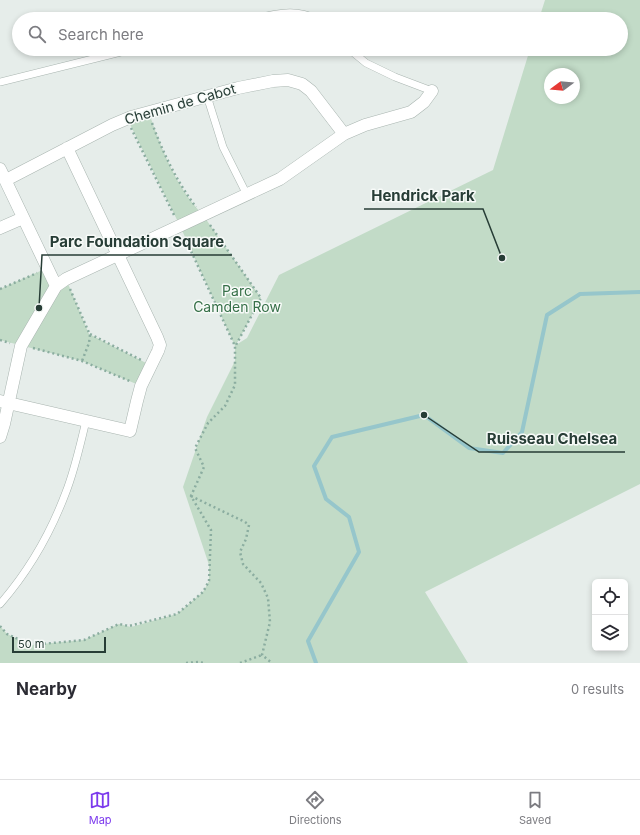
<!DOCTYPE html>
<html lang="en">
<head>
<meta charset="utf-8">
<style>
	body { margin:0; font-family:Inter,sans-serif; background:#f2f2f3; color:#2b2b33 }
	.controls { position:absolute; right:12px; bottom:12px; display:grid; overflow:hidden; border-radius:6px; box-shadow:0 2px 6px #0003 }
	.controls button { width:36px; height:36px; display:grid; place-items:center; padding:0; border:0; border-bottom:1px solid #e1e1e2; background:#fff; color:#2b2b33; font:20px sans-serif }
	.compass { position:absolute; left:544px; top:68px; width:36px; height:36px; border-radius:50%; background:#fff; box-shadow:0 2px 6px #0003; rotate:254deg }
	.scale { position:absolute; left:12px; bottom:10px; width:94px; box-sizing:border-box; padding-left:4px; border:2px solid #273d36; border-top:0; font-size:11px; line-height:14px; white-space:nowrap; color:#273d36; -webkit-text-stroke:3px #f7faf8; paint-order:stroke }
	.list { margin:0; padding:0; list-style:none }
	h2 { display:flex; justify-content:space-between; align-items:center; height:52px; margin:0; padding:0 16px; font-size:17px }
	h2 small { font-size:13px; font-weight:400; color:#7c7c81 }
	.icon { flex:none; width:22px; height:22px; fill:none; stroke:currentColor; stroke-width:2; stroke-linecap:round; stroke-linejoin:round }
	.map { position:relative; flex:none; width:640px; height:663px; overflow:hidden }
	.search { position:absolute; background:#fff; box-shadow:0 2px 6px #0003; left:12px; right:12px; top:12px; height:44px; display:flex; align-items:center; gap:10px; box-sizing:border-box; padding:0 14px; border-radius:22px; color:#7c7c81; font-size:15px }
	.sheet { height:116px; background:#fff }
	nav { display:flex; justify-content:space-around; align-items:center; box-sizing:border-box; height:56px; border-top:1px solid #e1e1e2; background:#fff; font-size:11px; color:#7c7c81 }
	nav a { display:grid; justify-items:center; gap:2px }
	nav .on { color:#7c3aed }
	.map>svg:first-child { display:block }
	.green { fill:#c2dbc7; fill-rule:evenodd }
	.lines { fill:none; stroke-linecap:round; stroke-linejoin:round }
	.stream { stroke:#96c6cb; stroke-width:4 }
	.lane-casing { stroke:#a9b5b0; stroke-width:8 }
	.street-casing { stroke:#a9b5b0; stroke-width:13 }
	.path { stroke:#8bada0; stroke-width:2.5; stroke-dasharray:2 3; stroke-linecap:butt }
	.lane { stroke:#fff; stroke-width:7 }
	.street { stroke:#fff; stroke-width:12 }
	.labels { text-anchor:middle; stroke-width:3; stroke-linejoin:round; paint-order:stroke }
	.street-label { font-size:14px; fill:#273d36; stroke:#f7faf8 }
	.park-label { font-size:14px; fill:#367048; stroke:#f7faf8 }
	.leader { fill:none; stroke:#273d36; stroke-width:1.5 }
	.callout-dot { fill:#273d36; stroke:#f7faf8; stroke-width:1.5 }
	.callout-label { font-size:15px; text-anchor:middle; font-weight:bold; fill:#273d36; stroke:#f7faf8; stroke-width:3; stroke-linejoin:round; paint-order:stroke }
</style>
</head>
<body>
<div class="map">
<svg width="640" height="663" viewBox="0 0 640 663">
	<rect width="100%" height="100%" fill="#e6edea"/>
	<path class="green" d="M545,0H640V484L425,592L468,663H0V626L7,634L31,645L84,640L119,624L131,627L177,614L203,592L209,581V565L183,487L207,417L235,361V346L180,226L127,118L149,113C161,148 176,187 203,215L261,298L236,345L247,338L279,275L493,170L530,49H621V19H539ZM550,74H574V98H550Z
		M47,268L56,286L66,279L89,334L152,366L141,386L82,361L0,340V289Z"/>
	<g class="lines">
		<path class="stream" d="M316,663L308,641L359,552L349,517L326,499L314,466L332,437L424,415L469,448L503,453L522,432L547,315L580,294L640,292"/>
		<defs>
			<path id="lane" d="M252,19C274,14 296,8 316,19
				M349,49L366,63L395,77L432,91
				M0,82L133,49
				M207,96L223,147L247,195
				M0,604C28,572 51,532 66,492C75,469 80,445 86,421"/>
			<path id="street" d="M0,169L56,286
				M6,180L112,125L131,117L238,88L273,81L288,80L302,84L311,91L344,134
				M0,228L23,218
				M0,401L130,431L137,401L141,386L158,351L160,345L157,337L67,148
				M0,437L4,424L21,346L56,286L66,279L280,179L344,134L365,125L411,112L424,102L432,91"/>
		</defs>
		<use href="#lane" class="lane-casing"/>
		<use href="#street" class="street-casing"/>
		<path class="path" d="M152,123C163,153 177,182 196,207
			M131,128L175,217
			M210,225L261,298L236,345
			M0,289L37,273
			M70,289L90,335L89,343L82,361
			M90,334L141,360
			M0,340L10,343
			M33,348L82,361L132,382
			M191,496L245,522L249,525L246,539L240,552L243,564L261,583L268,598L270,622L262,655L272,663
			M0,626L7,634L31,645L84,640L119,624L129,626L177,614L203,592L209,581L211,530L191,496L204,467L195,448L208,423L225,406L235,385V346L184,236
			M186,663L198,662L205,663
			M240,663L262,655"/>
		<use href="#lane" class="lane"/>
		<use href="#street" class="street"/>
	</g>
	<g class="labels">
		<g class="street-label">
			<text transform="translate(180 104) rotate(-16)" y="5">Chemin de Cabot</text>
		</g>
		<g class="park-label">
			<text x="237" y="296">Parc<tspan x="237" dy="16">Camden Row</tspan></text>
		</g>
	</g>
	<path class="leader" d="M502 258L483 209H364M39 308L42 255H232M424 415L479 452H625"/>
	<g class="callout-dot">
		<circle cx="502" cy="258" r="4"/>
		<circle cx="39" cy="308" r="4"/>
		<circle cx="424" cy="415" r="4"/>
	</g>
	<g class="callout-label">
		<text x="423" y="201">Hendrick Park</text>
		<text x="137" y="247">Parc Foundation Square</text>
		<text x="552" y="444">Ruisseau Chelsea</text>
	</g>
</svg>
<div class="controls">
<button><svg class="icon" aria-label="locate" viewBox="0 0 24 24"><circle cx="12" cy="12" r="6"/><path d="M12 2v4M12 18v4M2 12h4M18 12h4"/></svg></button>
<button><svg class="icon" aria-label="layers" viewBox="0 0 24 24"><path d="M12 4l9 5-9 5-9-5zM3 14l9 5 9-5"/></svg></button>
</div>
<svg class="compass" viewBox="-18 -18 36 36"><path d="M0-13l5 13h-10z" fill="#e53935"/><path d="M0 13l5-13h-10z" fill="#7c7c81"/></svg>
<div class="scale">50 m</div>
<div class="search"><svg class="icon" aria-label="search" viewBox="0 0 24 24"><circle cx="10" cy="10" r="6"/><path d="M15 15l6 6"/></svg>Search here</div>
</div>
<section class="sheet">
<h2>Nearby<small>0 results</small></h2>
<ul class="list">
</ul>
</section>
<nav>
<a class="on"><svg class="icon" aria-label="map" viewBox="0 0 24 24"><path d="M3 6l6-2 6 2 6-2v14l-6 2-6-2-6 2zM9 4v14M15 6v14"/></svg>Map</a>
<a><svg class="icon" aria-label="directions" viewBox="0 0 24 24"><path d="M12 3l9 9-9 9-9-9zM9 14v-3h6M13 9l2 2-2 2"/></svg>Directions</a>
<a><svg class="icon" aria-label="saved" viewBox="0 0 24 24"><path d="M7 4h10v16l-5-4-5 4z"/></svg>Saved</a>
</nav>
</body>
</html>
